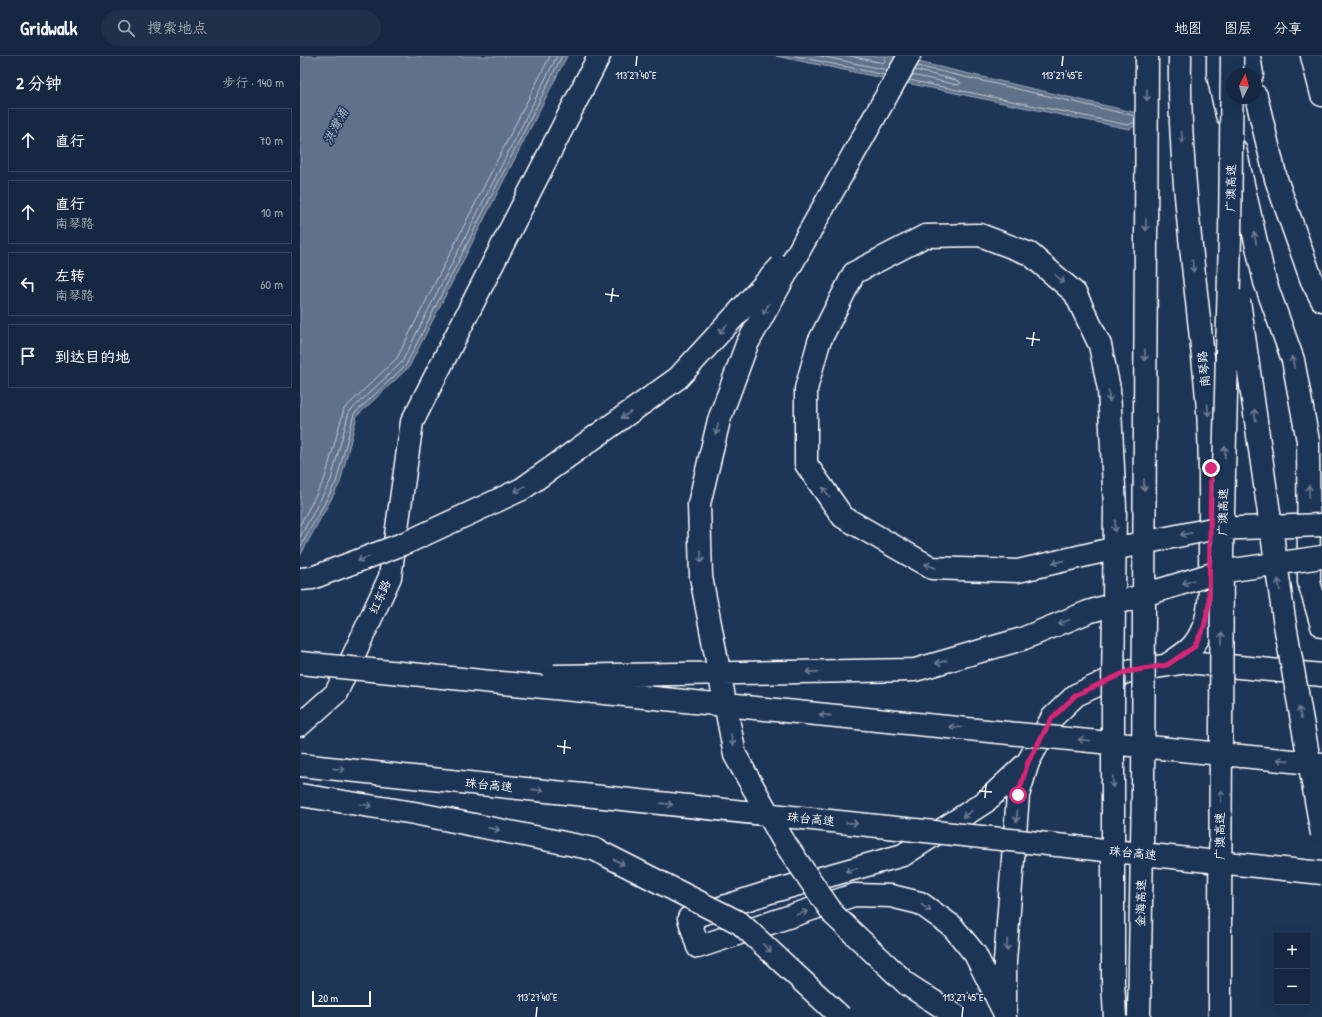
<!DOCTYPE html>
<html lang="zh">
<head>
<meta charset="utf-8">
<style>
	body { margin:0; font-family:"Patrick Hand","LXGW WenKai TC",sans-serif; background:#1f3048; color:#f1f3f6 }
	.controls { position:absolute; right:12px; bottom:12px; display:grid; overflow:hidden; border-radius:0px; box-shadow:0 4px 16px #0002 }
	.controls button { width:36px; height:36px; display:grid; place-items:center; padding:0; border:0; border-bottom:1px solid #35445a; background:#162841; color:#f1f3f6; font:20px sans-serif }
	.compass { position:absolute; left:926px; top:12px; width:36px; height:36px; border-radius:50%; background:#162841; box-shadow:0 4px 16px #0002; rotate:6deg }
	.scale { position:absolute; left:12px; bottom:10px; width:59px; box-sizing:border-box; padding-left:4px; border:2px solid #fff; border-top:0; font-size:11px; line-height:14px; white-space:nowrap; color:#fff; -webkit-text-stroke:3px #1d3557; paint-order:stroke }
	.stop { position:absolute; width:12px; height:12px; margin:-9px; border:3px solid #db2777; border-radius:50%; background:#fff }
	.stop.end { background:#db2777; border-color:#fff; box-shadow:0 1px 4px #0008 }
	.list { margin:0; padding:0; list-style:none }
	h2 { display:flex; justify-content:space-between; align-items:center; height:52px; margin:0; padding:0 16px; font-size:17px }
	h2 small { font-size:13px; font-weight:400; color:#9ea6b1 }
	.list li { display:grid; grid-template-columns:26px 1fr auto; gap:12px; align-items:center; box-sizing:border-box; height:64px; margin:0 8px 8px; padding:0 8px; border:1px solid #35445a; border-radius:0px }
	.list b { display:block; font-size:15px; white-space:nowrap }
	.list p { margin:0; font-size:13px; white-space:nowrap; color:#9ea6b1 }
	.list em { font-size:13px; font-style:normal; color:#9ea6b1 }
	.icon { flex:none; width:22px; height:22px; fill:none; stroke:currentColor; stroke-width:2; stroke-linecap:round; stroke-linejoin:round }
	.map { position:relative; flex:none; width:1022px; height:961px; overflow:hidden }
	header { display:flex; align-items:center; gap:24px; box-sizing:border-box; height:56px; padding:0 20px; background:#162841; border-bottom:1px solid #35445a }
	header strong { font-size:19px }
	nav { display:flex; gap:22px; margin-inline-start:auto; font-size:14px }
	.search { width:280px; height:36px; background:#1f3048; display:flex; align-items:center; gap:10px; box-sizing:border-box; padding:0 14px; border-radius:22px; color:#9ea6b1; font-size:15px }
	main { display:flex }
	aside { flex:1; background:#162841 }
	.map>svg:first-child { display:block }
	.water { fill:#617289; stroke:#a0aab8 }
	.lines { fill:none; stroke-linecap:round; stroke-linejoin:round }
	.shore { stroke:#c0c7d0; stroke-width:1 }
	.minor-casing { stroke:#fff; stroke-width:25 }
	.secondary-casing { stroke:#fff; stroke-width:25 }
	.primary-casing { stroke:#fff; stroke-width:25 }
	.motorway-casing { stroke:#fff; stroke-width:25 }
	.minor { stroke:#1d3557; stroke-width:22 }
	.secondary { stroke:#1d3557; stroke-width:22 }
	.primary { stroke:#1d3557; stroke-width:22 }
	.motorway { stroke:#1d3557; stroke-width:22 }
	.motorway-bridge-casing { stroke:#fff; stroke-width:25; stroke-linecap:butt }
	.motorway-bridge { stroke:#1d3557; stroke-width:22 }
	.oneway { stroke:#6c7c92 }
	.route { stroke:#db2777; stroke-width:5 }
	.ticks { fill:none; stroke:#fff; stroke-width:1.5 }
	.labels { text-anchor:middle; stroke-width:3; stroke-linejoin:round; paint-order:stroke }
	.street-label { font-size:12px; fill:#fff; stroke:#1d3557 }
	.water-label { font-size:13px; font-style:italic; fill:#b8c0ca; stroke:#1d3557 }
	.ticks-label { font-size:10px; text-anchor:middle; fill:#fff; stroke:#1d3557; stroke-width:3; stroke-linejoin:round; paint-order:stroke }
</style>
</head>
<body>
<header>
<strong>Gridwalk</strong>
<div class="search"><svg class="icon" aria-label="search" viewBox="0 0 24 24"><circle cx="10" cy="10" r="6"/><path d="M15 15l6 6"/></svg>搜索地点</div>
<nav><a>地图</a><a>图层</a><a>分享</a></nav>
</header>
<main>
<aside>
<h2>2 分钟<small>步行 · 140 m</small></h2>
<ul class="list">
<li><svg class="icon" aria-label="ahead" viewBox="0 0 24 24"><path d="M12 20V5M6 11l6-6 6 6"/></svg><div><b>直行</b></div><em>70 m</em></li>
<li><svg class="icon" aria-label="ahead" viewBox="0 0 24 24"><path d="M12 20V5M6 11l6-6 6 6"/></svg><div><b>直行</b><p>南琴路</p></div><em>10 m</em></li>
<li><svg class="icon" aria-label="left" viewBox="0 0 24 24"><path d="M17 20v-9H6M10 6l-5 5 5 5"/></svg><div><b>左转</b><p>南琴路</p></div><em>60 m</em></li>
<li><svg class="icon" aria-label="arrive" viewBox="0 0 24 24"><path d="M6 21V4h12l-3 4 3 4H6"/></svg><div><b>到达目的地</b></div></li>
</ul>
</aside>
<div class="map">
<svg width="1022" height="961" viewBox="0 0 1022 961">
	<rect width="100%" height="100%" fill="#1d3557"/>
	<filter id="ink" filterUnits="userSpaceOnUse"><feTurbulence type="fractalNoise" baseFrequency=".025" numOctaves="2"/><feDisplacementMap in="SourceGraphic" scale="8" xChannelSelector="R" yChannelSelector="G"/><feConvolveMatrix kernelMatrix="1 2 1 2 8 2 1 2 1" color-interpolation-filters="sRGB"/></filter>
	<g filter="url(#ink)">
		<path class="water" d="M0,0H267L109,311L57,360L40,427L0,500Z
			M476,0H592L837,57L846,65L829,73Z"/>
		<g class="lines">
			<path class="shore" d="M495,0L585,19
				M520,0L587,14
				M550,0L583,7L585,5V0
				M617,10L835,60
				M612,19L658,29L661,27L659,25L615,14
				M609,24L828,69L835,66
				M0,469L25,422L44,353L97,302L250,0
				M0,481L31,424L49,356L102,306L257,0
				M0,492L36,426L54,358L106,309L262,0"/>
			<defs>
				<path id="minor" d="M0,669L36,637L90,521L112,366L299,0
					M704,956L675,898L652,870L620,847L591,840L554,839L398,891L389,862L467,837L603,799L685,746L728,706"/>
				<path id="secondary" d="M949,0L952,18
					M956,40L976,123L1012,225L1022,244"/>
				<path id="primary" d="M918,0V19L927,59
					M935,93L965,226L993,304L1008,385L1009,526L1022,570
					M867,609C884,597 895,593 903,572C914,548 909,502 910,475C910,431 911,386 907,342C897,229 878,115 880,0
					M705,961V905L718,739L728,706L752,662L776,639L826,616L887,606L1022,619"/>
				<path id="motorway" d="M1012,0L1022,39
					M506,182L609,0
					M920,863V961"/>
			</defs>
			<use href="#minor" class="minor-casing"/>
			<use href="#secondary" class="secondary-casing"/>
			<use href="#primary" class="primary-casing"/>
			<use href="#motorway" class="motorway-casing"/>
			<use href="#minor" class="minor"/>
			<use href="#secondary" class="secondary"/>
			<use href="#primary" class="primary"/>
			<use href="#motorway" class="motorway"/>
			<defs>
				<path id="motorway-bridge" d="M506,182L447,288L419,364L399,448L401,521L435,699L484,786L534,859L608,929L658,961
					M939,245L984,563L1022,778
					M0,523L12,522L108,486L222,433L378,322L481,210
					M0,607L1022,708
					M254,620L615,614L722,583L788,556L919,516L1022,501
					M0,709L1022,817
					M0,739L114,757L294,793L440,867L541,961
					M920,863L922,496L930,180L932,0
					M815,961L813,926V638L815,452L809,333L800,289L775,237L730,198L680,179L625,180L554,217L519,286L506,333V408L543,461L632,512L718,515L808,494L912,473L1022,469
					M839,961L843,733L847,0"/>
			</defs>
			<use href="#motorway-bridge" class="motorway-bridge-casing"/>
			<use href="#motorway-bridge" class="motorway-bridge"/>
		</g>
		<defs><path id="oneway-shaft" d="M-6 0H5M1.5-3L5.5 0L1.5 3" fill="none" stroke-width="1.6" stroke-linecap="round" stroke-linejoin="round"/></defs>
		<g class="oneway">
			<use href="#oneway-shaft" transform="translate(847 39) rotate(90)"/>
			<use href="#oneway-shaft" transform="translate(882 81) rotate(86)"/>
			<use href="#oneway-shaft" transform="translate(846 169) rotate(90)"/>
			<use href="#oneway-shaft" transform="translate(955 182) rotate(-103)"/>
			<use href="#oneway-shaft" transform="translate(893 210) rotate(84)"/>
			<use href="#oneway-shaft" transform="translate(760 223) rotate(42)"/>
			<use href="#oneway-shaft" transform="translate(466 253) rotate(119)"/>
			<use href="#oneway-shaft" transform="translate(423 273) rotate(132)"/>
			<use href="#oneway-shaft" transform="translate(845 299) rotate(90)"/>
			<use href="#oneway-shaft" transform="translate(993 306) rotate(-103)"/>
			<use href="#oneway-shaft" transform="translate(809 340) rotate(87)"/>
			<use href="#oneway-shaft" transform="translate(908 354) rotate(87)"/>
			<use href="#oneway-shaft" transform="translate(326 359) rotate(145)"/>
			<use href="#oneway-shaft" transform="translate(955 359) rotate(-98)"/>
			<use href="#oneway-shaft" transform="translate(417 373) rotate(103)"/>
			<use href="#oneway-shaft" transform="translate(925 396) rotate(-89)"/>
			<use href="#oneway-shaft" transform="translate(844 429) rotate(90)"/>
			<use href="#oneway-shaft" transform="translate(220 433) rotate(151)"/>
			<use href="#oneway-shaft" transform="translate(1009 435) rotate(-91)"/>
			<use href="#oneway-shaft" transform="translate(526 436) rotate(-125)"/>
			<use href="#oneway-shaft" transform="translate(815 470) rotate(91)"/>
			<use href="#oneway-shaft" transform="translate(886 478) rotate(168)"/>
			<use href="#oneway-shaft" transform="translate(401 501) rotate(89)"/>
			<use href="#oneway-shaft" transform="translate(63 503) rotate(160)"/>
			<use href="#oneway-shaft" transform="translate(758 506) rotate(167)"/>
			<use href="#oneway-shaft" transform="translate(630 510) rotate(-160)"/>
			<use href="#oneway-shaft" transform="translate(888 526) rotate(163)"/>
			<use href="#oneway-shaft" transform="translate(979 529) rotate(-98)"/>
			<use href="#oneway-shaft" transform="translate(764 566) rotate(158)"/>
			<use href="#oneway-shaft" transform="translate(922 582) rotate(-90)"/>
			<use href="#oneway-shaft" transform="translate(641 606) rotate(164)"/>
			<use href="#oneway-shaft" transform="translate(512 616) rotate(179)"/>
			<use href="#oneway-shaft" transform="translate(1000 657) rotate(-100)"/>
			<use href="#oneway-shaft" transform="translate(525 659) rotate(-174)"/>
			<use href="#oneway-shaft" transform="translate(655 671) rotate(-174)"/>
			<use href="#oneway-shaft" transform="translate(432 684) rotate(79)"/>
			<use href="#oneway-shaft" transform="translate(784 684) rotate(-174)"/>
			<use href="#oneway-shaft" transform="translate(983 704) rotate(-174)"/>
			<use href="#oneway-shaft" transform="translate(39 713) rotate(6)"/>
			<use href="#oneway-shaft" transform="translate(813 726) rotate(90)"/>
			<use href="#oneway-shaft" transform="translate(238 734) rotate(6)"/>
			<use href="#oneway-shaft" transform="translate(921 740) rotate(-90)"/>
			<use href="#oneway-shaft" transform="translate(367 748) rotate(6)"/>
			<use href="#oneway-shaft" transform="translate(66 749) rotate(9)"/>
			<use href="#oneway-shaft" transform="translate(667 758) rotate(147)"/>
			<use href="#oneway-shaft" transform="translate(717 760) rotate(94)"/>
			<use href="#oneway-shaft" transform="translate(552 767) rotate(6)"/>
			<use href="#oneway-shaft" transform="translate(194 773) rotate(11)"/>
			<use href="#oneway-shaft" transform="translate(319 806) rotate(27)"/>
			<use href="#oneway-shaft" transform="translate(551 814) rotate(164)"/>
			<use href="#oneway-shaft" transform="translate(626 852) rotate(36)"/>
			<use href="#oneway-shaft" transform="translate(502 857) rotate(-18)"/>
			<use href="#oneway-shaft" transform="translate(707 889) rotate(94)"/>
			<use href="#oneway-shaft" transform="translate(467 892) rotate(43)"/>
		</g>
	</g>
	<g class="lines" filter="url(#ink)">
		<path class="route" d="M718,739L728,706L752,662L776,639L826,616L867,609L894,591L904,571L909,548L911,412"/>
	</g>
	<path class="ticks" d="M336,10L337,0M762,10L763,0M305,238L319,240M311,246L313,232M726,282L740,284M732,290L734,276M257,690L271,692M264,698L265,684M679,735L692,736M685,742L686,728M236,961L237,951M662,961L663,951"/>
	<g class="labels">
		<g class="street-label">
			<text transform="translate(931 132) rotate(-89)" y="4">广澳高速</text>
			<text transform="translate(904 313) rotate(-96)" y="4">南琴路</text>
			<text transform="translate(923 456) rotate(-89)" y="4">广澳高速</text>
			<text transform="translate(80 541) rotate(-66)" y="4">红东路</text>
			<text transform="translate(189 729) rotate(6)" y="4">珠台高速</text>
			<text transform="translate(511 763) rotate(6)" y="4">珠台高速</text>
			<text transform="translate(920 780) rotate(-90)" y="4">广澳高速</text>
			<text transform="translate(833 797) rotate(6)" y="4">珠台高速</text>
			<text transform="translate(841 847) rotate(-89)" y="4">金海高速</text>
		</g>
		<g class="water-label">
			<text transform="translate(35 70) rotate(-63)" y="5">洪灣涌</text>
		</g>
	</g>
	<g class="ticks-label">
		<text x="336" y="23">113°27'40"E</text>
		<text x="762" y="23">113°27'45"E</text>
		<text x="237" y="945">113°27'40"E</text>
		<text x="663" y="945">113°27'45"E</text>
	</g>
</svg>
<div class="controls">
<button>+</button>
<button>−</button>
</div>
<svg class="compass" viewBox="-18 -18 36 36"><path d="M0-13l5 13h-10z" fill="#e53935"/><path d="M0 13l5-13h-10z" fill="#9ea6b1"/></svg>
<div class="scale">20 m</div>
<div class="stop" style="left:718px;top:739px"></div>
<div class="stop end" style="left:911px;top:412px"></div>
</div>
</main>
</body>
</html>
